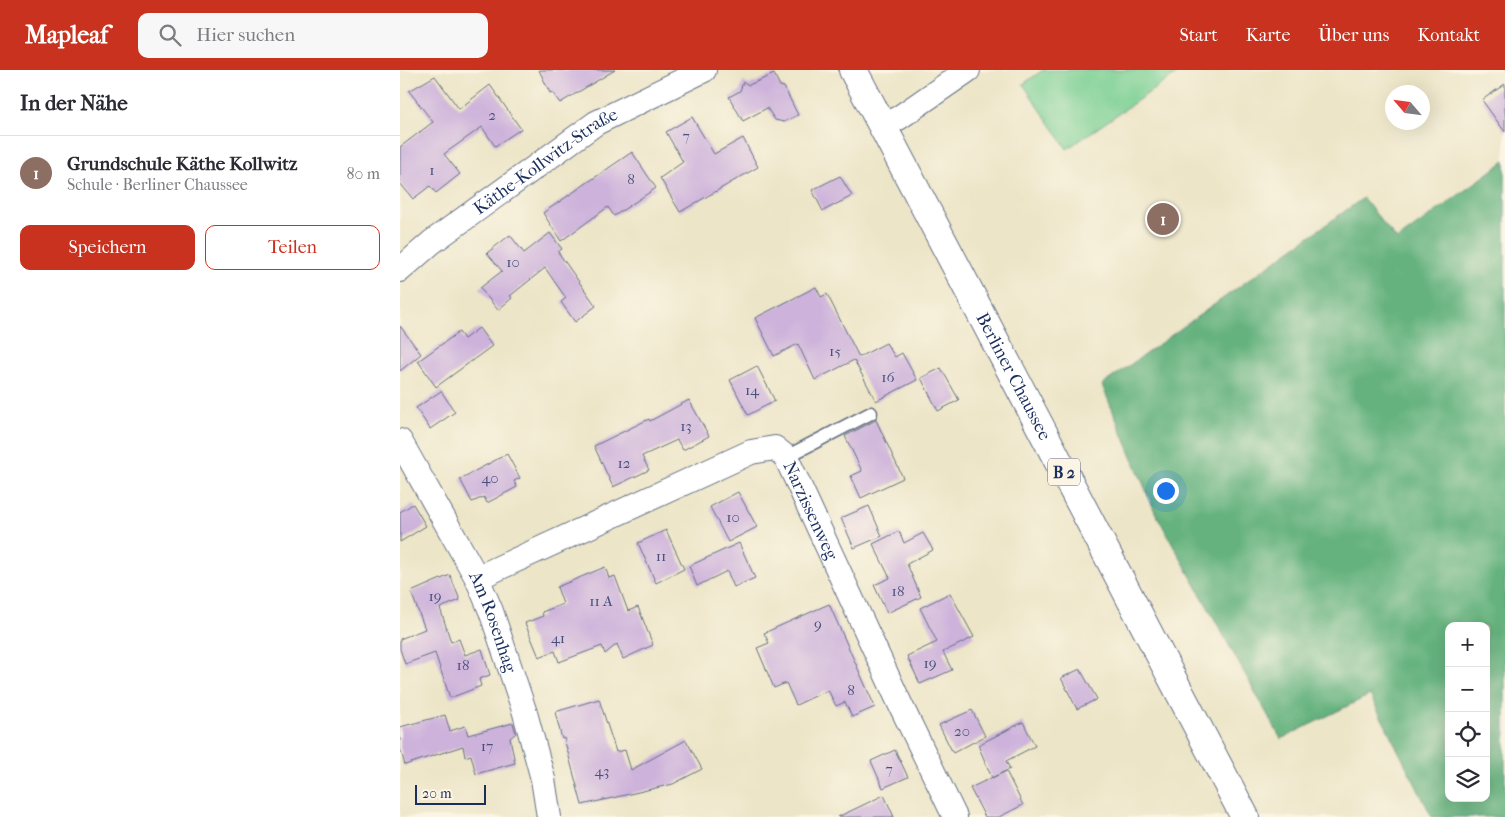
<!DOCTYPE html>
<html lang="de">
<head>
<meta charset="utf-8">
<style>
	body { margin:0; font-family:"IM FELL French Canon",serif; background:#f7f7f7; color:#2b2b33 }
	.controls { position:absolute; right:15px; bottom:15px; display:grid; overflow:hidden; border-radius:10px; box-shadow:0 5px 20px #0002 }
	.controls button { width:45px; height:45px; display:grid; place-items:center; padding:0; border:0; border-bottom:1px solid #e1e1e2; background:#fff; color:#2b2b33; font:25px sans-serif }
	.compass { position:absolute; left:985px; top:15px; width:45px; height:45px; border-radius:50%; background:#fff; box-shadow:0 5px 20px #0002; rotate:298deg }
	.scale { position:absolute; left:15px; bottom:12px; width:71px; box-sizing:border-box; padding-left:5px; border:2px solid #1b2f5e; border-top:0; font-size:14px; line-height:18px; white-space:nowrap; color:#1b2f5e; -webkit-text-stroke:4px #fcf5e5; paint-order:stroke }
	.you { position:absolute; left:765px; top:420px; width:18px; height:18px; margin:-12px; border:4px solid #fff; border-radius:50%; background:#1a73e8; box-shadow:0 0 0 8px #1a73e833 }
	.badge { display:grid; place-items:center; width:32px; height:32px; border-radius:50%; background:#c8321e; color:#fff; font-size:16px; font-weight:700 }
	.pin { position:absolute; translate:-50% -50%; border:2px solid #fff; box-shadow:0 1px 5px #0006 }
	.list { margin:0; padding:0; list-style:none }
	h2 { display:flex; justify-content:space-between; align-items:center; height:65px; margin:0; padding:0 20px; font-size:21px }
	h2 small { font-size:16px; font-weight:400; color:#7c7c81 }
	.list li { display:grid; grid-template-columns:32px 1fr auto; gap:15px; align-items:center; box-sizing:border-box; height:75px; padding:0 20px; border-top:1px solid #e1e1e2 }
	.list b { display:block; font-size:19px; white-space:nowrap }
	.list p { margin:0; font-size:16px; white-space:nowrap; color:#7c7c81 }
	.list em { font-size:16px; font-style:normal; color:#7c7c81 }
	.actions { display:flex; gap:10px; padding:15px 20px }
	.actions a { flex:1; padding:11px 0; border:1px solid #c8321e; border-radius:10px; text-align:center; font-size:18px; color:#c8321e }
	.actions .main { background:#c8321e; color:#fff }
	.icon { flex:none; width:28px; height:28px; fill:none; stroke:currentColor; stroke-width:2; stroke-linecap:round; stroke-linejoin:round }
	.map { position:relative; flex:none; width:1105px; height:747px; overflow:hidden }
	header { display:flex; align-items:center; gap:30px; box-sizing:border-box; height:70px; padding:0 25px; background:#c8321e; color:#fff }
	header strong { font-size:24px }
	nav { display:flex; gap:28px; margin-inline-start:auto; font-size:18px }
	.search { width:350px; height:45px; background:#f7f7f7; display:flex; align-items:center; gap:12px; box-sizing:border-box; padding:0 18px; border-radius:10px; color:#7c7c81; font-size:19px }
	main { display:flex }
	aside { flex:1; background:#fff }
	.map>svg:first-child { display:block }
	.green { fill:#7cd094; stroke:#4c8079 }
	.forest { fill:#65b27e; stroke:#40706e; fill-rule:evenodd }
	.building { fill:#cdb2db }
	.lines { fill:none; stroke-linecap:round; stroke-linejoin:round }
	.service-casing { stroke:#646f83; stroke-width:15 }
	.minor-casing { stroke:#646f83; stroke-width:26 }
	.primary-casing { stroke:#646f83; stroke-width:30 }
	.service { stroke:#fff; stroke-width:12 }
	.minor { stroke:#fff; stroke-width:24 }
	.primary { stroke:#fff; stroke-width:28 }
	.labels { text-anchor:middle; stroke-width:5; stroke-linejoin:round; paint-order:stroke }
	.number-label { font-size:15px; fill:#48507d }
	.shield { fill:#fcf5e5; stroke:#5e6a86; stroke-width:1 }
	.shield-label { font-size:16px; font-weight:bold; fill:#1b2f5e }
	.street-label { font-size:18px; fill:#1b2f5e; stroke:#fcf5e5 }
</style>
</head>
<body>
<header>
<strong>Mapleaf</strong>
<div class="search"><svg class="icon" aria-label="search" viewBox="0 0 24 24"><circle cx="10" cy="10" r="6"/><path d="M15 15l6 6"/></svg>Hier suchen</div>
<nav><a>Start</a><a>Karte</a><a>Über uns</a><a>Kontakt</a></nav>
</header>
<main>
<aside>
<h2>In der Nähe<small></small></h2>
<ul class="list">
<li><span class="badge" style="background:#8d6e63">1</span><div><b>Grundschule Käthe Kollwitz</b><p>Schule · Berliner Chaussee</p></div><em>80 m</em></li>
</ul>
<div class="actions"><a class="main">Speichern</a><a>Teilen</a></div>
</aside>
<div class="map">
<svg width="1105" height="747" viewBox="0 0 1105 747">
	<rect width="100%" height="100%" fill="#fcf5e5"/>
	<filter id="ink" filterUnits="userSpaceOnUse"><feTurbulence type="fractalNoise" baseFrequency=".02" numOctaves="2"/><feDisplacementMap in="SourceGraphic" scale="10" xChannelSelector="R" yChannelSelector="G"/><feConvolveMatrix kernelMatrix="1 2 1 2 8 2 1 2 1" color-interpolation-filters="sRGB"/></filter>
	<filter id="wash" filterUnits="userSpaceOnUse"><feTurbulence type="fractalNoise" baseFrequency=".0096" numOctaves="4" result="noise"/><feDisplacementMap in="SourceGraphic" scale="20" xChannelSelector="R" yChannelSelector="G"/><feGaussianBlur stdDeviation="1.12" result="paint"/><feColorMatrix in="noise" values="0 0 0 0 0 0 0 0 0 0 0 0 0 0 0 0 0 1.4 0 .05"/><feComposite in="paint" operator="in"/></filter>
	<g filter="url(#wash)">
		<rect width="100%" height="100%" fill="#ece5c7"/>
		<path class="green" d="M643,0H782L667,79L623,14Z"/>
		<path class="forest" d="M1105,91V747H1032L970,625L881,669L755,442L702,315L963,128L997,170ZM1049,556H1086V728H1049Z"/>
		<g id="blocks">
			<path class="building" d="M139,0H215L160,33L152,22L150,23Z
				M374,4L380,16L384,17L398,45L384,52L375,50L367,38L343,51L329,27L340,21L343,12L349,15Z
				M35,6L59,39L90,15L121,59L95,76L82,57L44,84L60,104L36,123L30,116L13,129L0,113V77L33,52L9,21Z
				M1105,14V62L1082,30Z
				M292,47L314,84L343,68L358,97L280,142L260,108L283,92L266,62Z
				M232,82L256,118L214,146L208,137L161,171L143,143Z
				M440,106L452,126L423,141L412,120Z
				M150,163L162,179L158,182L196,236L175,252L161,232L166,228L145,198L110,226L112,228L98,240L80,218L102,201L87,183L110,165L124,183Z
				M416,217L421,227L427,224L459,287L486,273L495,287L502,283L517,310L476,331L454,290L415,310L398,274L374,286L355,248Z
				M0,256L21,284L0,301Z
				M79,258L92,276L36,317L18,291L59,262L64,269Z
				M357,296L375,331L348,345L330,310Z
				M541,298L559,330L538,341L521,308Z
				M41,321L55,342L30,359L16,338Z
				M289,330L309,366L283,380L277,370L242,386L249,400L213,417L194,376L249,349L250,351Z
				M476,350L503,408L461,428L451,406L462,401L445,366Z
				M107,384L120,408L114,411L117,417L87,433L84,427L72,432L60,409Z
				M338,422L357,457L328,472L310,437Z
				M13,434L26,456L0,472V442Z
				M469,436L482,466L454,478L441,448Z
				M266,460L284,499L256,513L238,473Z
				M499,461L504,473L523,463L533,480L507,494L521,527L487,543L474,515L490,508L473,474Z
				M339,473L355,508L334,517L327,501L297,516L289,496Z
				M205,497L209,508L215,506L228,541L238,537L253,575L223,589L217,574L205,584L202,576L159,592L155,581L139,587L125,553L143,546L142,542L163,534L157,517Z
				M50,505L60,530L40,538L51,572L59,569L65,585L82,579L90,605L79,609L81,616L50,628L35,583L5,594L0,579V569L25,559L11,522Z
				M550,523L574,567L543,582L552,600L520,614L507,586L537,572L520,538Z
				M429,534L475,637L452,647L445,632L436,636L428,620L396,635L386,613L374,618L357,578L369,573L364,563Z
				M680,599L697,629L677,639L661,608Z
				M199,629L216,682L225,680L231,700L286,670L302,699L273,714L182,735L164,668L162,669L155,642Z
				M572,640L585,666L553,683L539,655Z
				M45,645L50,661L65,656L68,665L113,653L116,663L110,668L115,693L76,704L71,685L65,687L63,676L5,695L0,678V657Z
				M623,652L635,676L606,691L610,699L592,708L578,675Z
				M495,680L508,707L483,718L471,691Z
				M606,701L623,735L599,747H585L570,718Z
				M484,725L494,747H438Z"/>
		</g>
	</g>
	<g filter="url(#ink)">
		<use href="#blocks" fill-opacity="0" stroke="#646f83" stroke-width="1"/>
		<g class="lines">
			<defs>
				<path id="service" d="M386,387L471,343"/>
				<g id="minor">
					<path d="M483,57L500,47L568,0"/>
					<path id="s1" d="M0,200L32,172L196,53L304,0"/>
					<path id="s2" d="M0,371L77,508L91,541L125,643L143,709L149,747"/>
					<path id="s3" d="M77,508L351,382L375,378L386,387L501,636L555,747"/>
				</g>
				<g id="primary">
					<path id="s4" d="M453,0L845,747"/>
				</g>
			</defs>
			<use href="#service" class="service-casing"/>
			<use href="#minor" class="minor-casing"/>
			<use href="#primary" class="primary-casing"/>
			<use href="#service" class="service"/>
			<use href="#minor" class="minor"/>
			<use href="#primary" class="primary"/>
		</g>
	</g>
	<g class="labels">
		<g class="number-label">
			<text x="92" y="50">2</text>
			<text x="286" y="71">7</text>
			<text x="32" y="105">1</text>
			<text x="231" y="114">8</text>
			<text x="113" y="197">10</text>
			<text x="435" y="286">15</text>
			<text x="488" y="312">16</text>
			<text x="352" y="325">14</text>
			<text x="286" y="361">13</text>
			<text x="224" y="398">12</text>
			<text x="90" y="413">40</text>
			<text x="333" y="452">10</text>
			<text x="261" y="491">11</text>
			<text x="498" y="526">18</text>
			<text x="35" y="531">19</text>
			<text x="201" y="536">11 A</text>
			<text x="418" y="559">9</text>
			<text x="158" y="573">41</text>
			<text x="530" y="598">19</text>
			<text x="63" y="600">18</text>
			<text x="451" y="625">8</text>
			<text x="562" y="666">20</text>
			<text x="87" y="681">17</text>
			<text x="489" y="704">7</text>
			<text x="202" y="706">43</text>
		</g>
		<rect class="shield" x="648" y="388.5" width="32" height="27" rx="4"/>
		<g class="shield-label">
			<text x="664" y="408">B 2</text>
		</g>
		<g class="street-label">
			<text dy="6" stroke="none"><textPath href="#s1" startOffset="182">Käthe-Kollwitz-Straße</textPath></text>
			<text dy="6" stroke="none"><textPath href="#s4" startOffset="346">Berliner Chaussee</textPath></text>
			<text dy="6" stroke="none"><textPath href="#s3" startOffset="399">Narzissenweg</textPath></text>
			<text dy="6" stroke="none"><textPath href="#s2" startOffset="204">Am Rosenhag</textPath></text>
		</g>
	</g>
</svg>
<div class="controls">
<button>+</button>
<button>−</button>
<button><svg class="icon" aria-label="locate" viewBox="0 0 24 24"><circle cx="12" cy="12" r="6"/><path d="M12 2v4M12 18v4M2 12h4M18 12h4"/></svg></button>
<button><svg class="icon" aria-label="layers" viewBox="0 0 24 24"><path d="M12 4l9 5-9 5-9-5zM3 14l9 5 9-5"/></svg></button>
</div>
<svg class="compass" viewBox="-18 -18 36 36"><path d="M0-13l5 13h-10z" fill="#e53935"/><path d="M0 13l5-13h-10z" fill="#7c7c81"/></svg>
<div class="scale">20 m</div>
<div class="you"></div>
<div class="pin badge" style="left:763px;top:149px;background:#8d6e63">1</div>
</div>
</main>
</body>
</html>
